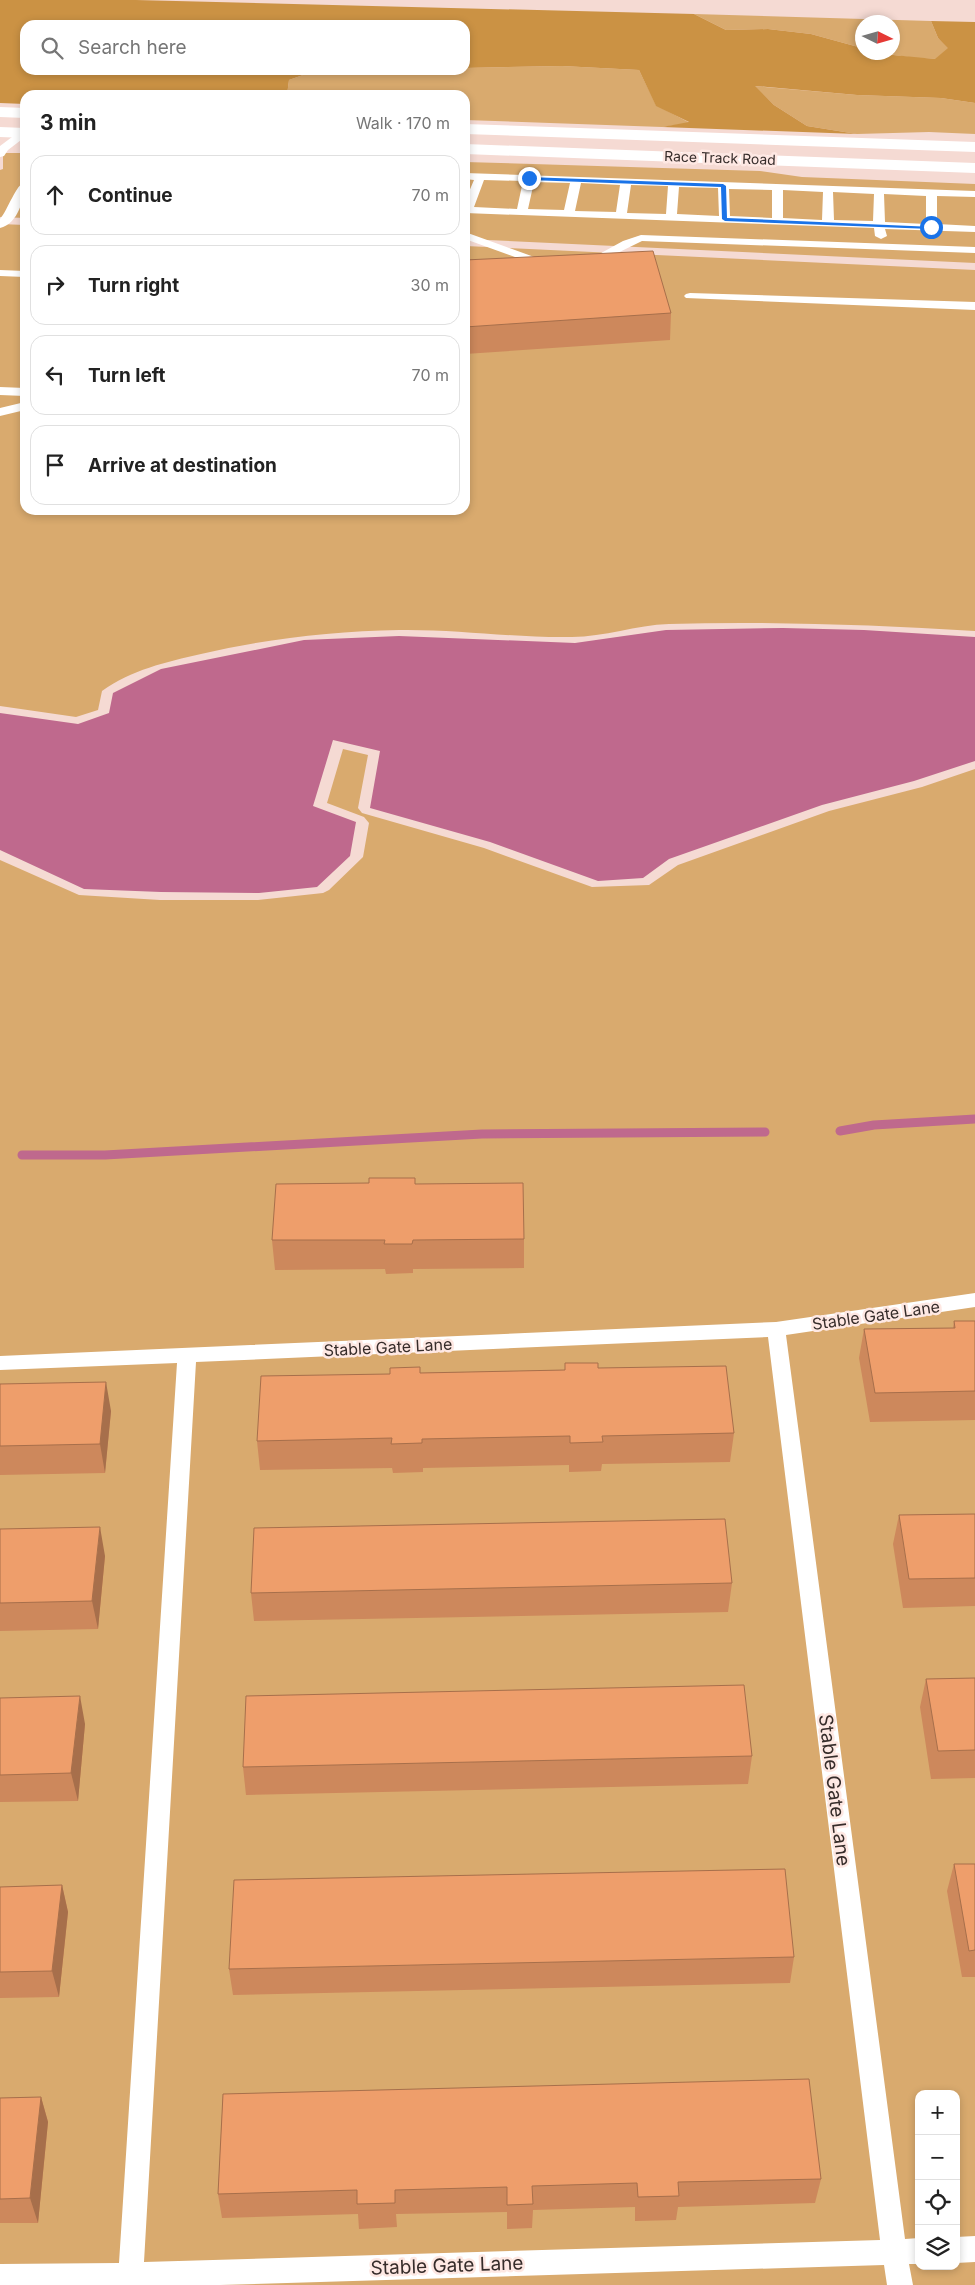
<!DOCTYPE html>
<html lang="en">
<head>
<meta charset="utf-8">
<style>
	body { margin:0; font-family:Inter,sans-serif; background:#f6f6f6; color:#222 }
	.controls { position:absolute; right:15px; bottom:15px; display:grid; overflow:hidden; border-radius:10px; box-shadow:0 2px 8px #0003 }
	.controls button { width:45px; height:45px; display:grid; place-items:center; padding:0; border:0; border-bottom:1px solid #e0e0e0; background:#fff; color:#222; font:25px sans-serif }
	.compass { position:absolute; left:855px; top:15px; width:45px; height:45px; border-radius:50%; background:#fff; box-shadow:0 2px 8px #0003; rotate:95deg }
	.stop { position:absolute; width:15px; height:15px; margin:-11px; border:4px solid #1a73e8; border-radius:50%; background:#fff }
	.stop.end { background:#1a73e8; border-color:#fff; box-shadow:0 1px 5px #0008 }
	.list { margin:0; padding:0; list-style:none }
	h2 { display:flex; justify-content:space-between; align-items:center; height:65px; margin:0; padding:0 20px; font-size:21px }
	h2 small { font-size:16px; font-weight:400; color:#767676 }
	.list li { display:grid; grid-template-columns:32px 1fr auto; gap:15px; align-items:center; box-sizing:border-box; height:80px; margin:0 10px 10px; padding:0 10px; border:1px solid #e0e0e0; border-radius:15px }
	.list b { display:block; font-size:19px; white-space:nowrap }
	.list em { font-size:16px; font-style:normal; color:#767676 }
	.icon { flex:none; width:28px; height:28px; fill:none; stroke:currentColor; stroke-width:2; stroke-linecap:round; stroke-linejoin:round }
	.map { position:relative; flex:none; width:975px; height:2285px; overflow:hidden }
	.search { position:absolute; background:#fff; box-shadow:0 2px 8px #0003; left:20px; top:20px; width:450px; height:55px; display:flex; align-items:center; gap:12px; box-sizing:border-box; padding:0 18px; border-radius:15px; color:#767676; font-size:19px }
	.panel { position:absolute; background:#fff; box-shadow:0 2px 8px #0003; left:20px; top:90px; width:450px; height:425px; border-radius:15px }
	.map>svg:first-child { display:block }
	.green { fill:#d9aa6e; fill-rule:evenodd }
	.forest { fill:#cb9244 }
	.water { fill:#bf698d }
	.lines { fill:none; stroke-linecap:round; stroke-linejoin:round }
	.stream { stroke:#bf698d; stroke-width:9 }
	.lane { fill:#fff; fill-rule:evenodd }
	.secondary { fill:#fff; fill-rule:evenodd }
	.wall { fill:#cd885c }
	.shaded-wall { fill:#a76f4b }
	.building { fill:#ee9e6b; stroke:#a76f4b }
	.route { fill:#1a73e8 }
	.labels { text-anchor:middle; stroke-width:5; stroke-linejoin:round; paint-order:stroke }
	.far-street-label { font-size:14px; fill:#362c2a; stroke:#fee8e3 }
	.street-label { font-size:16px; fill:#362c2a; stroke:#fee8e3 }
	.near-street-label { font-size:19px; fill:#362c2a; stroke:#fee8e3 }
</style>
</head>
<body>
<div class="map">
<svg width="975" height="2285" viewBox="0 0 975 2285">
	<rect width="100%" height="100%" fill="#f5dad3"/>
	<path class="green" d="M694,14L931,21L938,38L949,48L936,59L916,58L880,53L892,52V22H862V48L811,34L768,29L726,30Z
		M562,66L639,70L656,105L690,123L662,127L465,120V95H287L289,80L317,70H465V68Z
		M754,86L857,95L941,98L975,103V134L929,132L857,134L807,126L774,105Z
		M3,153H25V218L0,217V170L3,169Z
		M465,162L760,171L802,177L975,184V263L465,239Z
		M0,224L25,225V510H465V246L975,270V631C873,625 771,621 669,624C636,625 604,637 572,637C514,638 456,629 399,630C332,631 266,639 201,654C166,662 131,670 102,691L98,710L76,717L0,706Z
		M343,749L368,755L358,808L362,813L484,848L592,887L649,885L678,865L829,811L922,787L975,769V2285H0V860L79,895L160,900H258L323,893L329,890L363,857L369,823L364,817L327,803ZM919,2094H956V2266H919Z"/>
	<path class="forest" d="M0,0H136L694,14L726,30L768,29L811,34L862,48V52L935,59L948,48L938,38L931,21L975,22V103L941,98L857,95L755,86L774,105L807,126L857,134L662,127L689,122L656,106L639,70L562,66L465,68V25H25V70H317L289,80L287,95H25V104L0,103Z"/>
	<path class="water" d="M783,628L864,630L975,637V761L914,781L822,805L669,859L643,878L598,881L490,842L370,808L380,751L333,740L313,806L356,822L350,856L317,887L259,893L161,892L84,889L0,850V713L78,724L109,713L113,693L161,669L304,640L399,636L575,643L666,630Z"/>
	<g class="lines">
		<path class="stream" d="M840,1131L874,1125L975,1119
			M22,1155H105L482,1134L765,1132"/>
		<path class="lane" d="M25,130V137L8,150L4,156L0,157V146L20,131Z
			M465,173L975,191V197L937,196V224L975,226V232L885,229L887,236L881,239L875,236L874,228L465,213V201L474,180L465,179ZM484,180L523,181L517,209L474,207ZM534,182L570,183L564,210L528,209ZM581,183L620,185L616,212L575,211ZM631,185L668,186L666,214L627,213ZM679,187L718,188L719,216L677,214ZM729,189L772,190V218L730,216ZM783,190L823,192L822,220L783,218ZM833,192L874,194L873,221L834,220ZM884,194L926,196V224L885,222Z
			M25,182C25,198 18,224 0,228V219C8,210 16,184 25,182Z
			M465,232L548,262L550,264L548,266H540L465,239Z
			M641,235L975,247V253L642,241L593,265L589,266L583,263L623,241Z
			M0,270L25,271V277L0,276Z
			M690,293L975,302V310L686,298L684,296L686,294Z
			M0,387L25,388V396L0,395Z
			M25,402V410L0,416V408Z
			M975,1293V1307L786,1335L905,2239L919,2238V2264H909L913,2285H887L884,2265L220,2285H0V2264L119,2263L177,1363L0,1370V1356L776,1322ZM768,1337L880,2240L144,2262L196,1362Z
			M975,2236V2262L956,2263V2237Z"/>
		<path class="secondary" d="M0,107L25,108V118L0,117Z
			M465,124L975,142V152L465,134Z
			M0,127L25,128V138L0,137Z
			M465,144L975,163V173L465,154Z"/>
	</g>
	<path class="wall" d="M465,260L671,313L670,340L465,354Z
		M415,1178V1184L524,1239V1268L413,1269V1273L386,1274L385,1269L275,1270L272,1240L369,1183Z
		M954,1321H975V1420L870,1422L859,1358L864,1329L953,1328Z
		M565,1363L598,1368L734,1433L730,1462L602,1464L601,1471L569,1472V1465L423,1468V1472L393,1473L392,1468L260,1470L257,1441L420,1373L565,1370Z
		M0,1384L111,1411L105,1473L0,1475Z
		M975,1514V1606L903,1608L893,1544L899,1515Z
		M0,1529L105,1556L98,1629L0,1631Z
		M732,1583L728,1612L254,1621L251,1593Z
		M975,1678V1778L931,1779L920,1707L926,1679Z
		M0,1698L85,1724L78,1801L0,1802Z
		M752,1756L748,1784L246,1795L243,1767Z
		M954,1864H975V1977H962L947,1891Z
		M62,1885L68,1912L59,1997L0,1998V1887Z
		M794,1957L790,1983L233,1995L229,1969Z
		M223,2094L821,2179L815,2203L678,2207L676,2220L635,2221V2207L533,2210L532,2228L507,2229V2212L396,2214L397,2227L359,2229L358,2214L222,2218L218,2194Z
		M41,2097L48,2122L38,2223H0V2098Z"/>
	<path class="shaded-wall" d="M106,1382L111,1411L105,1473L100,1444Z
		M100,1527L105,1556L98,1629L92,1601Z
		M80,1696L85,1724L78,1801L71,1773Z
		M62,1885L68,1912L59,1997L52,1971Z
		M41,2097L48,2122L38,2223L30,2198Z"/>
	<path class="building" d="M653,251L671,313L465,327V260Z
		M369,1178H415V1184L523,1183L524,1239L413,1240L412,1244H384L385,1240H272L276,1184L369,1183Z
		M954,1321H975V1391L875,1393L864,1329L955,1328Z
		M565,1363H598V1368L726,1366L734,1433L602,1436L603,1442L570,1443V1436L422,1439V1443L391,1444L392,1438L257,1441L261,1376L390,1374V1368L420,1367V1373L565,1370Z
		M106,1382L100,1444L0,1446V1384Z
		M975,1514V1578L909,1579L899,1515Z
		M725,1519L732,1583L251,1593L254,1528Z
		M100,1527L92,1601L0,1603V1529Z
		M975,1678V1750L938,1751L926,1679Z
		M744,1685L752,1756L243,1767L246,1696Z
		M80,1696L71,1773L0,1775V1698Z
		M954,1864H975V1950L969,1951Z
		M785,1869L794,1957L229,1969L234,1880Z
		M62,1885L52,1971L0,1972V1887Z
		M809,2079L821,2179L678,2182L679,2196L638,2197L637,2183L532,2186L533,2204L507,2205V2187L395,2190V2203L357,2204V2190L218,2194L223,2094Z
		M41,2097L30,2198L0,2199V2098Z"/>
	<path class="route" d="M527,177L723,184L726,186L727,218L934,227L931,229L725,221L722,219L721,187L529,180Z"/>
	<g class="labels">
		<g class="far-street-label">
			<text transform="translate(720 158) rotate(2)" y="5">Race Track Road</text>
		</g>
		<g class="street-label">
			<text transform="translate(876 1315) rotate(-8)" y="6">Stable Gate Lane</text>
			<text transform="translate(388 1347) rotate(-3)" y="6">Stable Gate Lane</text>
		</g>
		<g class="near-street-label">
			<text transform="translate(835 1790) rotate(83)" y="7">Stable Gate Lane</text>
			<text transform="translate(447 2265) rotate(-2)" y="7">Stable Gate Lane</text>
		</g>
	</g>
</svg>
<div class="controls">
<button>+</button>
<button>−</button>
<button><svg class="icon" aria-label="locate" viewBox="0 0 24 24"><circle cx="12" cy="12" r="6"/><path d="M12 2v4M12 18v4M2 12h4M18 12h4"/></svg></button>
<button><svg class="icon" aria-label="layers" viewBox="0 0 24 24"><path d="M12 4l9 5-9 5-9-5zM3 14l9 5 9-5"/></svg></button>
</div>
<svg class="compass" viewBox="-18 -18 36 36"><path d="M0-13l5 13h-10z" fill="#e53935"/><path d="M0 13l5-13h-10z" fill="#767676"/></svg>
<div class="stop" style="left:931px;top:227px"></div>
<div class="stop end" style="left:529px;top:178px"></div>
<div class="search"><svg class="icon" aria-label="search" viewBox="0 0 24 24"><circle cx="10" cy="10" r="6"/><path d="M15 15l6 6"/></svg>Search here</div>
<section class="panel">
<h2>3 min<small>Walk · 170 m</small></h2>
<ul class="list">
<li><svg class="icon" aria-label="ahead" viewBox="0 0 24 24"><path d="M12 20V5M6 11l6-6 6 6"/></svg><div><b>Continue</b></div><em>70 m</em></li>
<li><svg class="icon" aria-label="right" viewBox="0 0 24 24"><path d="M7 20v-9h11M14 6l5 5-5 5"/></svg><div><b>Turn right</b></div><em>30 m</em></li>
<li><svg class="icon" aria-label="left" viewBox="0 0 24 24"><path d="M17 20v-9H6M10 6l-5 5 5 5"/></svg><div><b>Turn left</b></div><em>70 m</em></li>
<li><svg class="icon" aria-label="arrive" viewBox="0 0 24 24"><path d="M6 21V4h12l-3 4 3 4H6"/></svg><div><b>Arrive at destination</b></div></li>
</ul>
</section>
</div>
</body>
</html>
